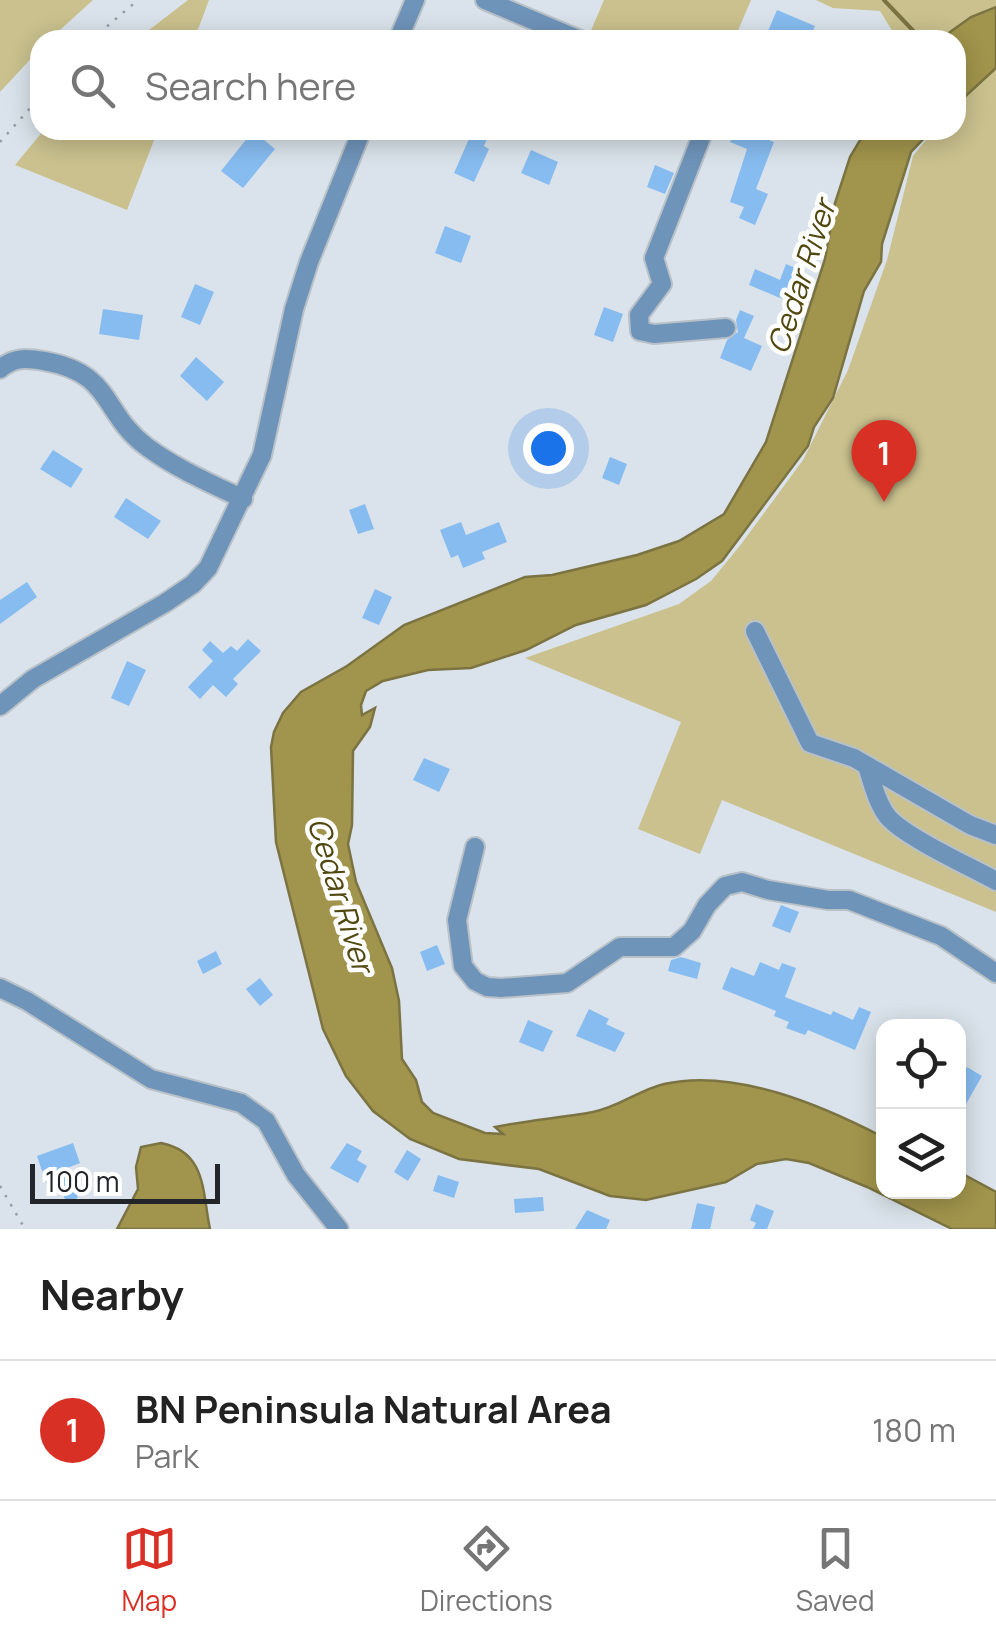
<!DOCTYPE html>
<html lang="en">
<head>
<meta charset="utf-8">
<style>
	body { margin:0; font-family:Manrope,sans-serif; background:#f6f6f6; color:#222 }
	.controls { position:absolute; right:30px; bottom:30px; display:grid; overflow:hidden; border-radius:20px; box-shadow:0 5px 25px #0003 }
	.controls button { width:90px; height:90px; display:grid; place-items:center; padding:0; border:0; border-bottom:2px solid #e0e0e0; background:#fff; color:#222; font:50px sans-serif }
	.scale { position:absolute; left:30px; bottom:25px; width:190px; box-sizing:border-box; padding-left:10px; border:5px solid #222529; border-top:0; font-size:28px; line-height:35px; white-space:nowrap; color:#222529; -webkit-text-stroke:8px #fff; paint-order:stroke }
	.you { position:absolute; left:548px; top:448px; width:35px; height:35px; margin:-25px; border:8px solid #fff; border-radius:50%; background:#1a73e8; box-shadow:0 0 0 15px #1a73e833 }
	.badge { display:grid; place-items:center; width:65px; height:65px; border-radius:50%; background:#d93025; color:#fff; font-size:32px; font-weight:700 }
	.pin { position:absolute; translate:-50% -82px; filter:drop-shadow(0 2px 5px #0008) }
	.pin::after { content:''; position:absolute; top:52px; width:35px; height:30px; background:inherit; clip-path:polygon(0 0,100% 0,50% 100%) }
	.list { margin:0; padding:0; list-style:none }
	h2 { display:flex; justify-content:space-between; align-items:center; height:130px; margin:0; padding:0 40px; font-size:42px }
	h2 small { font-size:32px; font-weight:400; color:#767676 }
	.list li { display:grid; grid-template-columns:65px 1fr auto; gap:30px; align-items:center; box-sizing:border-box; height:140px; padding:0 40px; border-top:2px solid #e0e0e0 }
	.list b { display:block; font-size:38px; white-space:nowrap }
	.list p { margin:0; font-size:32px; white-space:nowrap; color:#767676 }
	.list em { font-size:32px; font-style:normal; color:#767676 }
	.icon { flex:none; width:55px; height:55px; fill:none; stroke:currentColor; stroke-width:2; stroke-linecap:round; stroke-linejoin:round }
	.map { position:relative; flex:none; width:996px; height:1229px; overflow:hidden }
	.search { position:absolute; background:#fff; box-shadow:0 5px 25px #0003; left:30px; right:30px; top:30px; height:110px; display:flex; align-items:center; gap:25px; box-sizing:border-box; padding:0 35px; border-radius:30px; color:#767676; font-size:38px }
	.sheet { height:270px; background:#fff }
	nav { display:flex; justify-content:space-around; align-items:center; box-sizing:border-box; height:140px; border-top:2px solid #e0e0e0; background:#fff; font-size:28px; color:#767676 }
	nav a { display:grid; justify-items:center; gap:5px }
	nav .on { color:#d93025 }
	.map>svg:first-child { display:block }
	.green { fill:#cac18e }
	.water { fill:#a1944c; stroke:#7b7342; stroke-width:2.5 }
	.lines { fill:none; stroke-linecap:round; stroke-linejoin:round }
	.stream { stroke:#7b7342; stroke-width:4 }
	.building { fill:#86bcf0 }
	.minor-casing { stroke:#b9c1c8; stroke-width:22 }
	.path { stroke:#959ca2; stroke-width:2.5; stroke-dasharray:2.5 8; stroke-linecap:butt }
	.minor { stroke:#6f94b9; stroke-width:18 }
	.labels { text-anchor:middle; stroke-width:9; stroke-linejoin:round; paint-order:stroke }
	.water-label { font-size:30px; font-style:italic; fill:#51480f; stroke:#fff }
</style>
</head>
<body>
<div class="map">
<svg width="996" height="1229" viewBox="0 0 996 1229">
	<rect width="100%" height="100%" fill="#dae3eb"/>
	<path class="green" d="M0,0H93L49,40H40V49L0,92Z
		M188,0H209L194,40H136Z
		M604,0H751L734,40H587Z
		M816,0H996V912L722,800L700,854L638,829L681,722L525,658L679,604L711,581L742,543L803,460L848,370L887,260L913,156L934,130H956V40H898L880,11L833,8Z
		M44,130H158L127,210L15,165Z"/>
	<path class="water" d="M996,7V68L956,105V40H939L971,17Z
		M866,130H932L911,152L882,244L881,262L864,291L833,398L814,427L808,446L722,561L696,579L646,605L576,625L526,650L471,668L428,670L383,681L366,691L361,705L362,715L375,708L370,727L353,751L352,825L348,844L356,882L392,968L399,1001L402,1059L416,1080L422,1102L433,1113L485,1133L503,1134L495,1127C528,1120 560,1118 593,1112C619,1107 639,1090 664,1084C735,1068 821,1105 883,1137L884,1192H958L959,1172L996,1192V1229H952L867,1187L809,1163L786,1159L757,1164L726,1182L646,1200L610,1196L539,1169L459,1159L410,1139L373,1111L346,1076L323,1029L276,842L271,747L274,732L283,713L301,692L347,666L404,625L525,577L552,575L637,555L679,541L724,514L766,442L825,259L835,203L850,157Z
		M161,1143C207,1152 202,1192 210,1229H117L138,1189L136,1167L141,1147Z"/>
	<g class="lines">
		<path class="stream" d="M884,0L922,40"/>
	</g>
	<path class="building" d="M777,10L815,26L809,40H790L768,31Z
		M735,130H744L774,142L756,189L768,194L755,225L739,218L744,207L730,202L747,149L730,142Z
		M253,131L275,149L243,188L221,171Z
		M472,132L487,139L484,146L489,149L474,182L454,173Z
		M531,150L558,162L549,185L521,173Z
		M655,165L674,173L665,194L647,187Z
		M445,226L471,236L461,263L435,253Z
		M786,264L803,271L790,302L749,285L755,269L780,280Z
		M195,284L214,292L200,325L181,317Z
		M604,307L623,314L613,342L594,335Z
		M103,309L143,315L139,340L99,334Z
		M740,310L754,316L744,338L762,346L751,371L720,358L727,340L738,332L736,320Z
		M196,357L224,382L207,401L180,376Z
		M53,450L83,469L71,488L40,469Z
		M610,457L627,464L619,485L602,478Z
		M126,498L161,521L148,539L114,517Z
		M365,504L374,529L358,534L349,510Z
		M461,522L466,535L499,522L507,542L482,552L485,559L463,568L458,555L451,558L440,530Z
		M27,582L37,597L0,624V600Z
		M375,589L392,597L379,625L362,618Z
		M248,639L261,651L233,679L238,684L226,697L213,685L200,699L188,687L213,661L202,650L210,641L223,653L231,646L237,651Z
		M127,661L146,670L129,706L111,698Z
		M424,758L450,769L439,792L413,780Z
		M781,905L799,912L790,933L772,926Z
		M437,945L445,964L427,971L420,952Z
		M216,951L222,964L203,974L197,961Z
		M681,957L701,963L697,979L668,971L671,960Z
		M760,962L779,970L782,963L796,968L785,997L831,1015L833,1011L853,1020L859,1007L871,1012L855,1050L808,1030L805,1035L786,1028L789,1022L774,1016L776,1011L722,989L731,967L754,976Z
		M260,978L273,995L260,1006L246,989Z
		M589,1009L609,1019L606,1024L625,1033L615,1052L576,1036Z
		M528,1020L553,1031L543,1052L519,1042Z
		M967,1067L982,1076L958,1118V1082Z
		M73,1143L80,1163L67,1168L78,1198L66,1202L61,1188L49,1192L37,1156Z
		M347,1143L362,1151L357,1160L367,1166L358,1183L330,1168Z
		M407,1150L421,1159L408,1181L394,1172Z
		M438,1175L459,1182L454,1198L433,1191Z
		M543,1197L544,1211L515,1213L514,1199Z
		M697,1203L715,1207L710,1229H691Z
		M756,1204L774,1211L767,1229H753L756,1223L750,1220Z
		M587,1210L610,1220L606,1229H575Z"/>
	<g class="lines">
		<defs>
			<path id="minor" d="M485,0L580,40
				M398,40L415,0
				M704,130L654,258L662,284L639,315L640,331L654,334L726,328
				M0,369C14,357 26,358 44,361C114,373 101,413 147,447C177,469 210,483 243,499
				M755,631L810,743L854,758L970,825L996,835
				M0,706L33,679L165,603L193,584L208,568L262,455L294,309L309,262L362,130
				M867,766C872,782 877,803 888,817C905,837 971,867 996,881
				M475,847L457,920L463,966L475,981L487,987L501,988L567,983L620,947H674L692,931L707,905L725,886L742,882L768,890L828,900H849L941,936L996,973
				M0,988L27,1001L151,1079L241,1103L266,1121L296,1175L339,1229"/>
		</defs>
		<use href="#minor" class="minor-casing"/>
		<path class="path" d="M91,40L138,0
			M0,142L40,97
			M0,1186L25,1229"/>
		<use href="#minor" class="minor"/>
	</g>
	<g class="labels">
		<g class="water-label">
			<text transform="translate(802 277) rotate(-72)" y="10">Cedar River</text>
			<text transform="translate(340 895) rotate(73)" y="10">Cedar River</text>
		</g>
	</g>
</svg>
<div class="controls">
<button><svg class="icon" aria-label="locate" viewBox="0 0 24 24"><circle cx="12" cy="12" r="6"/><path d="M12 2v4M12 18v4M2 12h4M18 12h4"/></svg></button>
<button><svg class="icon" aria-label="layers" viewBox="0 0 24 24"><path d="M12 4l9 5-9 5-9-5zM3 14l9 5 9-5"/></svg></button>
</div>
<div class="scale">100 m</div>
<div class="you"></div>
<div class="pin badge" style="left:884px;top:502px">1</div>
<div class="search"><svg class="icon" aria-label="search" viewBox="0 0 24 24"><circle cx="10" cy="10" r="6"/><path d="M15 15l6 6"/></svg>Search here</div>
</div>
<section class="sheet">
<h2>Nearby<small></small></h2>
<ul class="list">
<li><span class="badge">1</span><div><b>BN Peninsula Natural Area</b><p>Park</p></div><em>180 m</em></li>
</ul>
</section>
<nav>
<a class="on"><svg class="icon" aria-label="map" viewBox="0 0 24 24"><path d="M3 6l6-2 6 2 6-2v14l-6 2-6-2-6 2zM9 4v14M15 6v14"/></svg>Map</a>
<a><svg class="icon" aria-label="directions" viewBox="0 0 24 24"><path d="M12 3l9 9-9 9-9-9zM9 14v-3h6M13 9l2 2-2 2"/></svg>Directions</a>
<a><svg class="icon" aria-label="saved" viewBox="0 0 24 24"><path d="M7 4h10v16l-5-4-5 4z"/></svg>Saved</a>
</nav>
</body>
</html>
